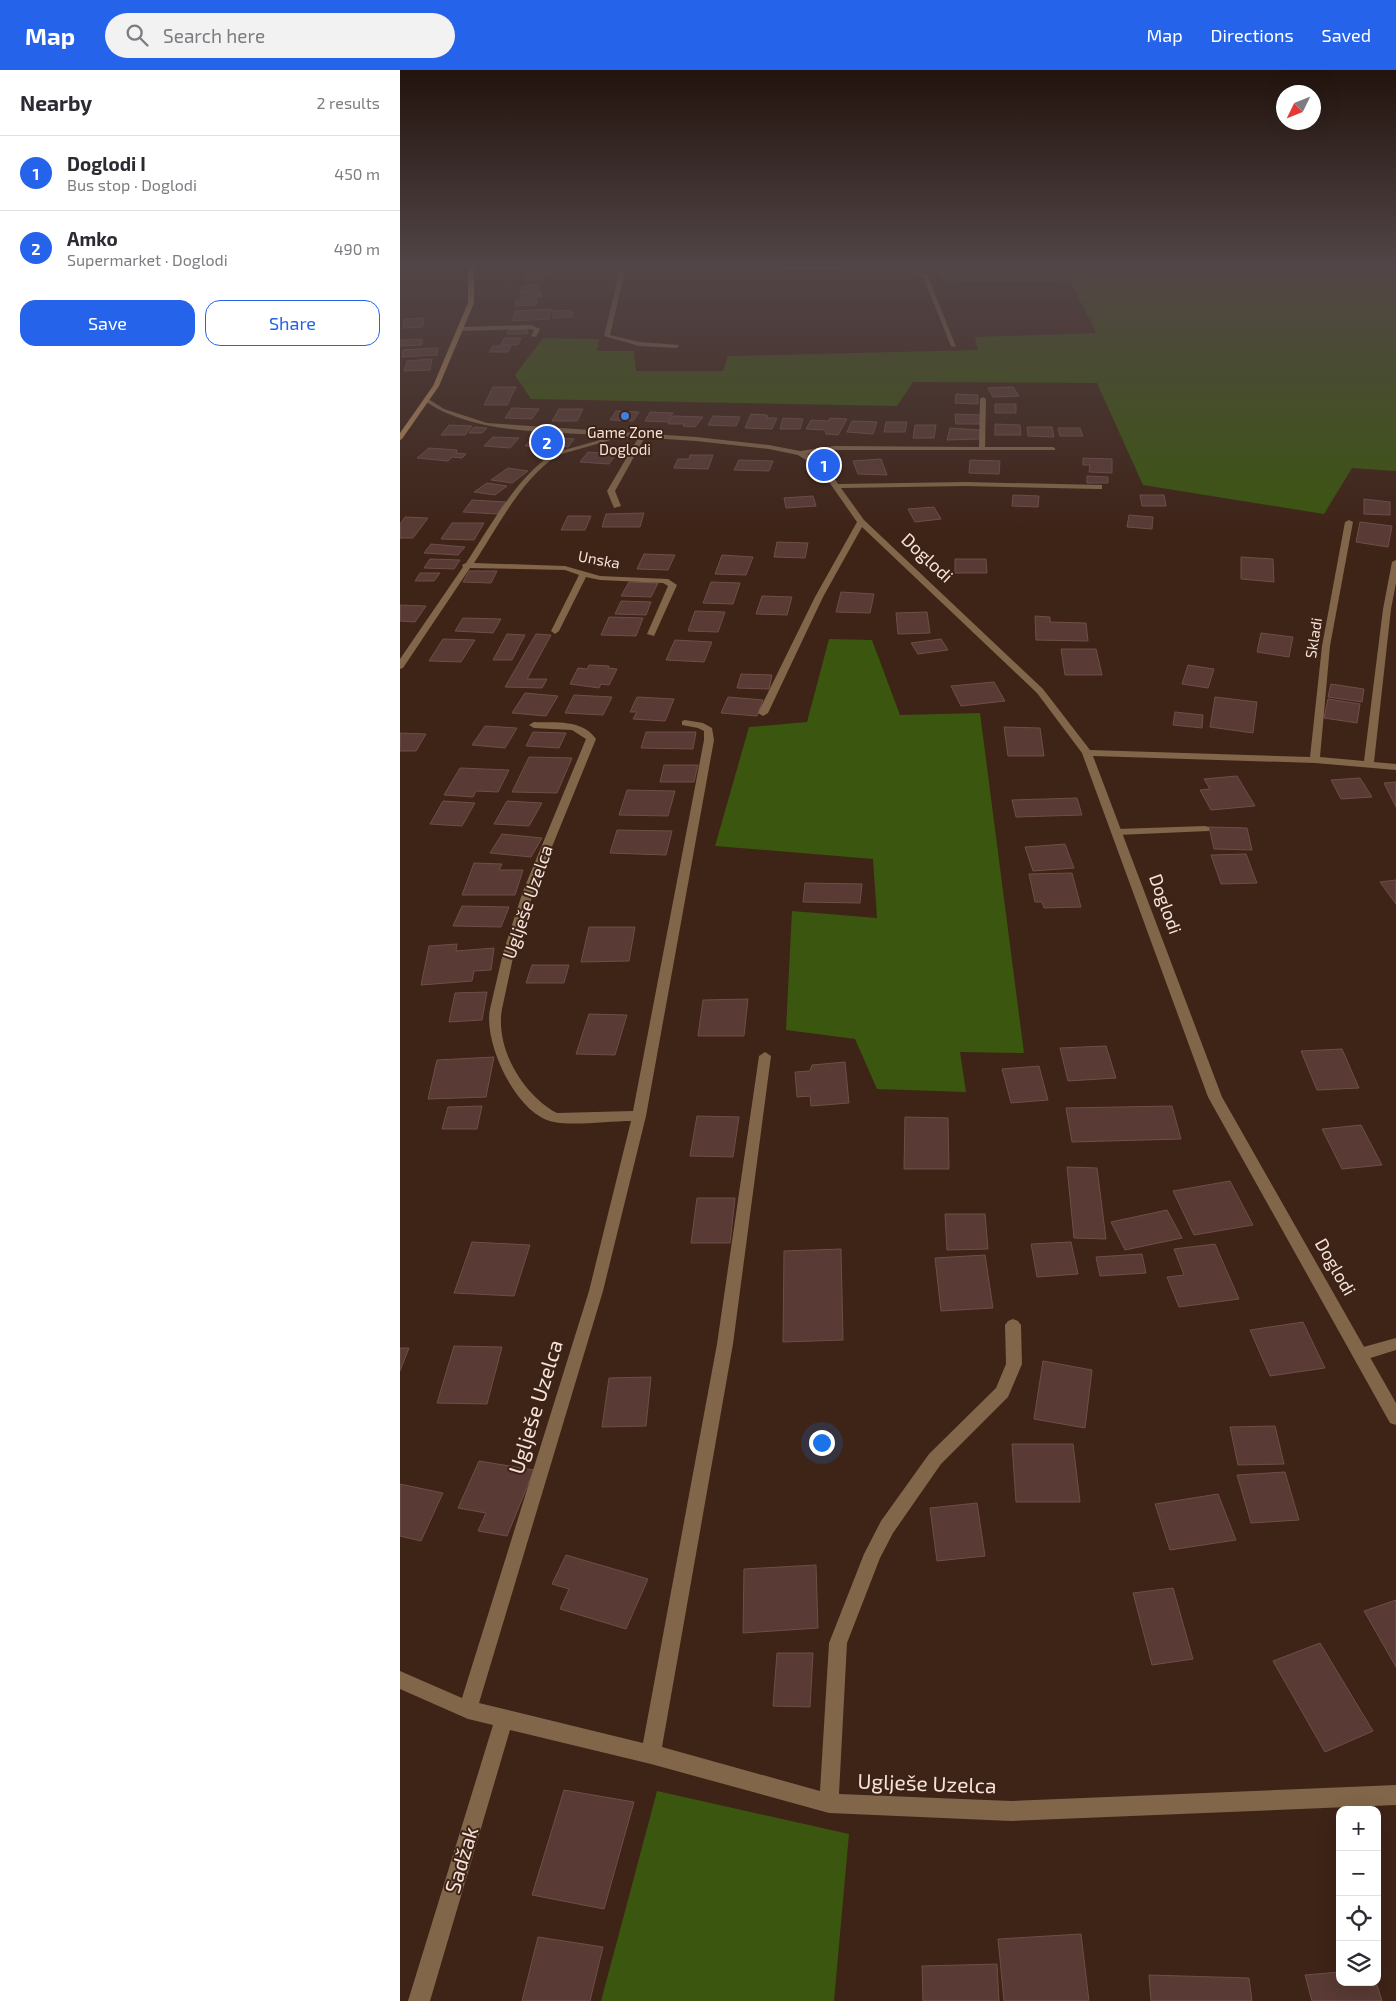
<!DOCTYPE html>
<html lang="en">
<head>
<meta charset="utf-8">
<style>
	body { margin:0; font-family:"Exo 2",sans-serif; background:#f2f2f3; color:#2b2b33 }
	.controls { position:absolute; right:15px; bottom:15px; display:grid; overflow:hidden; border-radius:10px; box-shadow:0 5px 20px #0002 }
	.controls button { width:45px; height:45px; display:grid; place-items:center; padding:0; border:0; border-bottom:1px solid #e1e1e2; background:#fff; color:#2b2b33; font:25px sans-serif }
	.compass { position:absolute; left:876px; top:15px; width:45px; height:45px; border-radius:50%; background:#fff; box-shadow:0 5px 20px #0002; rotate:227deg }
	.you { position:absolute; left:421px; top:1372px; width:18px; height:18px; margin:-12px; border:4px solid #fff; border-radius:50%; background:#1a73e8; box-shadow:0 0 0 8px #1a73e833 }
	.badge { display:grid; place-items:center; width:32px; height:32px; border-radius:50%; background:#2563eb; color:#fff; font-size:16px; font-weight:700 }
	.pin { position:absolute; translate:-50% -50%; border:2px solid #fff; box-shadow:0 1px 5px #0006 }
	.list { margin:0; padding:0; list-style:none }
	h2 { display:flex; justify-content:space-between; align-items:center; height:65px; margin:0; padding:0 20px; font-size:21px }
	h2 small { font-size:16px; font-weight:400; color:#7c7c81 }
	.list li { display:grid; grid-template-columns:32px 1fr auto; gap:15px; align-items:center; box-sizing:border-box; height:75px; padding:0 20px; border-top:1px solid #e1e1e2 }
	.list b { display:block; font-size:19px; white-space:nowrap }
	.list p { margin:0; font-size:16px; white-space:nowrap; color:#7c7c81 }
	.list em { font-size:16px; font-style:normal; color:#7c7c81 }
	.actions { display:flex; gap:10px; padding:15px 20px }
	.actions a { flex:1; padding:11px 0; border:1px solid #2563eb; border-radius:15px; text-align:center; font-size:18px; color:#2563eb }
	.actions .main { background:#2563eb; color:#fff }
	.icon { flex:none; width:28px; height:28px; fill:none; stroke:currentColor; stroke-width:2; stroke-linecap:round; stroke-linejoin:round }
	.map { position:relative; flex:none; width:996px; height:1931px; overflow:hidden }
	header { display:flex; align-items:center; gap:30px; box-sizing:border-box; height:70px; padding:0 25px; background:#2563eb; color:#fff }
	header strong { font-size:24px }
	nav { display:flex; gap:28px; margin-inline-start:auto; font-size:18px }
	.search { width:350px; height:45px; background:#f2f2f3; display:flex; align-items:center; gap:12px; box-sizing:border-box; padding:0 18px; border-radius:28px; color:#7c7c81; font-size:19px }
	main { display:flex }
	aside { flex:1; background:#fff }
	.map>svg:first-child { display:block }
	.green { fill:#3b560f }
	.building { fill:#593a34; stroke:#6f4e48 }
	.lines { fill:none; stroke-linecap:round; stroke-linejoin:round }
	.service { fill:#816649; fill-rule:evenodd }
	.minor { fill:#816649; fill-rule:evenodd }
	.secondary { fill:#b28757; fill-rule:evenodd }
	.shop-dot { fill:#3f7fe0; stroke:#3e2317; stroke-width:2 }
	.labels { text-anchor:middle; stroke-width:4; stroke-linejoin:round; paint-order:stroke }
	.far-poi-label { font-size:15px; fill:#f5e3db; stroke:#3e2317 }
	.far-street-label { font-size:15px; fill:#f5e3db; stroke:#3e2317 }
	.street-label { font-size:18px; fill:#f5e3db; stroke:#3e2317 }
	.near-street-label { font-size:21px; fill:#f5e3db; stroke:#3e2317 }
</style>
</head>
<body>
<header>
<strong>Map</strong>
<div class="search"><svg class="icon" aria-label="search" viewBox="0 0 24 24"><circle cx="10" cy="10" r="6"/><path d="M15 15l6 6"/></svg>Search here</div>
<nav><a>Map</a><a>Directions</a><a>Saved</a></nav>
</header>
<main>
<aside>
<h2>Nearby<small>2 results</small></h2>
<ul class="list">
<li><span class="badge">1</span><div><b>Doglodi I</b><p>Bus stop · Doglodi</p></div><em>450 m</em></li>
<li><span class="badge">2</span><div><b>Amko</b><p>Supermarket · Doglodi</p></div><em>490 m</em></li>
</ul>
<div class="actions"><a class="main">Save</a><a>Share</a></div>
</aside>
<div class="map">
<svg width="996" height="1931" viewBox="0 0 996 1931">
	<rect width="100%" height="100%" fill="#3e2317"/>
	<path class="green" d="M356,195H996V401L952,398L924,444L743,415L697,313L513,312L497,336L131,329L115,305L143,268L199,269L197,281H234L236,301H323L328,286L578,280L575,267L696,263L670,211L546,213L537,197L358,201Z
		M429,569L472,570L500,645L580,643L624,983L560,982L566,1022L477,1019L455,969L386,960L392,841L477,848L473,789L315,776L349,657L407,652Z
		M257,1721L449,1764L434,1931H201Z"/>
	<path class="building" d="M125,201H142L141,203H147L142,209H123Z
		M125,215H138L139,222L120,223V218L125,217Z
		M142,222L141,227L122,228V223Z
		M137,229L136,235L115,236L116,230Z
		M151,239L149,249L112,251L115,241Z
		M172,240L173,247L153,248V241Z
		M24,248L23,257L3,258L4,249Z
		M128,259L127,264H107L109,260Z
		M104,268H121L118,275H101Z
		M22,269V275L0,276V270Z
		M93,276H111L108,282H89Z
		M38,278L37,285L2,287L3,280Z
		M32,289L30,300L4,301L7,291Z
		M93,317H116L107,335H84Z
		M613,317L619,326L593,327L588,318Z
		M556,324L578,325V334L555,333Z
		M595,334H616V343H595Z
		M112,338L139,339L132,349L105,348Z
		M159,339H183L177,351H152Z
		M216,341L239,342L233,351L210,350Z
		M250,342L273,343L268,352L245,351Z
		M351,344L367,345L368,348H377L372,359L345,358Z
		M555,344L580,345V354H556Z
		M273,346L303,347L295,357L283,356L285,354H268Z
		M313,346L340,347L336,356L308,355Z
		M383,348L403,349L400,359H380Z
		M430,348L447,349L438,365L426,364L425,360L406,359L411,350L428,351Z
		M452,351L477,352L473,364L447,362Z
		M486,352H507L505,362H484Z
		M595,354L620,355L621,365H595Z
		M49,355L72,356L65,365H41Z
		M515,355H536L534,368H513Z
		M74,357L87,358L82,363H69Z
		M627,357H652L654,367L628,366Z
		M550,358L581,360L579,369L547,370Z
		M658,358H680L683,366H660Z
		M93,367L119,368L110,378L84,376Z
		M134,367L174,369L168,377L162,376L158,380L125,376Z
		M29,378L57,380L56,383L66,384L62,388L52,387L48,391L17,388Z
		M188,382L216,384L209,394L180,392Z
		M290,385H313L308,399L274,398L278,389H289Z
		M683,388L712,389V403L689,402L690,395H683Z
		M481,389L487,405L458,404L453,391Z
		M339,390L373,391L369,401L334,400Z
		M570,390L600,391L599,404L569,403Z
		M108,398L128,401L112,413L91,410Z
		M687,406L708,407V413H687Z
		M87,413L107,416L95,425L74,422Z
		M613,425L639,426L638,437L612,436Z
		M740,425H764L766,436H742Z
		M413,426L416,436L386,438L384,428Z
		M964,429L990,432V445L964,444Z
		M72,430L106,432L97,444L63,442Z
		M534,437L541,449L515,452L508,439Z
		M244,443L240,457H202L206,444Z
		M729,445L753,447L752,459L727,457Z
		M168,446H191L185,460H161Z
		M5,447L28,448L13,468H0V454Z
		M960,452L992,456L988,477L956,472Z
		M52,453H84L74,470L41,469Z
		M377,472L408,473L405,488L374,487Z
		M31,474L65,477L58,485L24,483Z
		M244,484L275,485L268,500L237,499Z
		M322,485L353,487L346,505L315,504Z
		M841,487L873,489L874,512L841,509Z
		M30,489L60,490L54,499L24,498Z
		M555,489H586L587,503H555Z
		M69,501H97L91,513L63,512Z
		M20,503H40L34,511H15Z
		M229,512L258,513L251,527L221,526Z
		M311,512L340,513L333,534L303,533Z
		M441,522L474,524L470,543L436,542Z
		M362,526L392,527L387,545L356,544Z
		M221,531L251,532L246,545L215,544Z
		M0,535L26,536L15,552L0,551Z
		M295,541L325,542L318,562L288,561Z
		M527,542L530,563L498,564L496,543Z
		M635,546L650,547V552L686,553L688,571L636,570Z
		M209,547L243,548L236,566L201,565Z
		M63,548L101,549L93,563L55,561Z
		M861,563L893,567L889,587L857,582Z
		M107,564L125,565L112,590H93Z
		M136,564L151,565L127,609H147L142,618L105,617Z
		M43,569L75,570L61,592L29,591Z
		M541,569L548,580L518,584L511,573Z
		M275,570L312,572L304,592L266,590Z
		M661,579H696L702,605H665Z
		M189,595L209,596L208,598L217,599L209,615L201,614L199,618L170,614L178,598L187,599Z
		M788,595L814,599L808,618L782,614Z
		M341,604L372,605L369,619L337,618Z
		M594,612L605,631L561,636L551,616Z
		M931,614L964,619L962,632L928,627Z
		M125,623L158,626L146,646L112,643Z
		M174,625L212,627L203,645L165,643Z
		M237,627L274,629L265,651L233,649L237,642H230Z
		M328,627L363,630L357,646L321,643Z
		M815,627L857,632L853,663L810,657Z
		M928,629L960,634L957,653L924,648Z
		M775,642L803,645L802,658L773,655Z
		M85,656L117,658L105,678L72,675Z
		M604,657L640,658L644,686H608Z
		M133,662L166,663L159,678L126,676Z
		M246,662H296L293,679L241,678Z
		M0,663L26,664L16,681H0Z
		M129,687L172,688L157,723L112,722Z
		M264,695H298L294,712H260Z
		M60,698L109,700L98,722L76,721L73,727L44,725Z
		M837,706L855,736L811,740L800,720L810,719L804,709Z
		M960,708L972,727L941,729L931,710Z
		M996,712V737L984,713Z
		M227,720L275,721L268,746L219,745Z
		M677,728L682,745L616,747L612,730Z
		M43,731L75,733L62,756L30,754Z
		M107,731L142,733L129,756L94,754Z
		M809,757L847,758L852,780L814,779Z
		M217,760L272,761L266,785L210,783Z
		M102,764L142,768L131,787L90,783Z
		M665,774L674,798L633,801L625,777Z
		M846,784L857,813L821,814L811,785Z
		M74,793L102,794L99,800H123L115,825H62Z
		M672,803L681,837L644,838L642,832H635L629,804Z
		M996,810V834L980,812Z
		M405,813L462,814L460,833L403,832Z
		M62,836L109,837L101,857L53,856Z
		M189,857H235L229,891L181,892Z
		M57,874L56,881L94,878L91,900L74,901L72,911L21,915L29,876Z
		M132,895H169L164,913H126Z
		M87,922L82,950L49,952L55,923Z
		M348,929L344,966H298L303,930Z
		M189,944L227,945L215,985L176,984Z
		M706,976L716,1008L668,1011L660,978Z
		M942,979L959,1018L917,1020L901,981Z
		M94,987L86,1027L28,1029L37,990Z
		M445,992L449,1033L411,1036L410,1026L397,1027L395,1002L410,1001L412,995Z
		M639,996L648,1030L611,1033L602,999Z
		M82,1036L77,1059H42L48,1037Z
		M772,1036L781,1069L672,1072L666,1038Z
		M297,1046L339,1047L333,1087L290,1086Z
		M505,1047L548,1048L549,1099H504Z
		M961,1055L982,1095L942,1099L922,1059Z
		M667,1097L697,1098L706,1169L674,1168Z
		M830,1111L853,1155L794,1165L773,1121Z
		M297,1128H335L330,1173H291Z
		M767,1140L782,1168L725,1180L711,1152Z
		M545,1144H585L588,1179L547,1180Z
		M72,1172L130,1175L114,1226L54,1223Z
		M671,1172L678,1204L637,1207L631,1174Z
		M815,1174L839,1229L779,1237L767,1207L784,1205L774,1179Z
		M441,1179L443,1270L383,1272L384,1181Z
		M742,1184L746,1203L700,1206L696,1187Z
		M585,1185L593,1238L541,1241L535,1188Z
		M903,1252L925,1298L870,1306L850,1260Z
		M54,1276L102,1277L87,1334L37,1333Z
		M0,1278H9L0,1301Z
		M643,1291L692,1300L685,1358L634,1349Z
		M251,1307L246,1356L202,1357L209,1308Z
		M875,1356L884,1394L838,1395L830,1357Z
		M612,1374H673L680,1432H616Z
		M79,1391L134,1400L107,1466L78,1461L86,1443L58,1438Z
		M885,1402L899,1450L851,1453L837,1405Z
		M0,1414L43,1423L21,1471L0,1466Z
		M818,1424L836,1470L770,1480L755,1434Z
		M577,1433L585,1486L537,1491L530,1438Z
		M166,1485L248,1509L226,1559L160,1539L169,1519L152,1514Z
		M416,1495L418,1558L343,1563L344,1499Z
		M773,1518L793,1589L752,1595L733,1523Z
		M996,1530V1597L964,1541Z
		M920,1573L973,1661L925,1682L873,1591Z
		M377,1583H413L410,1637L373,1636Z
		M164,1720L234,1732L204,1839L132,1825Z
		M681,1864L689,1931H604L598,1869Z
		M138,1867L203,1877L190,1931H122Z
		M597,1894L599,1931H523L522,1896Z
		M940,1902V1912H976L982,1931H912L905,1905Z
		M749,1905L849,1908L852,1931H751Z"/>
	<g class="lines">
		<path class="service" d="M238,195H346L238,199L225,201L210,265L239,272L279,275L277,278L239,276L204,266L220,200Z
			M503,195H509L528,206L556,277L551,276L523,207L506,199Z
			M131,255L140,259L136,267L131,266L134,260L131,259L60,261L57,259L60,257Z
			M243,363L246,365L215,421L221,436L214,438L207,421L240,365Z
			M805,756L809,757V761L717,765L712,762L717,759Z
			M996,1268V1280L961,1291L956,1289L953,1284L956,1279Z"/>
		<path class="minor" d="M583,327L586,329L585,377H653L655,378V380H434L407,384L426,395L438,414L566,412L702,415V419H699L566,416L441,418L464,450L643,619L690,680L910,687L922,576L945,452L949,450L953,452L930,576L920,687L964,691L983,539L992,492L996,490V513L991,539L974,692L996,694V700L915,693L693,686L822,1027L996,1333V1355L990,1353L808,1027L682,683L637,623L462,457L423,527L368,643L363,646L358,643L415,527L457,452L420,399L398,385L369,379L296,371L219,366L218,368L158,385C121,409 98,457 74,493L165,496L200,506L268,509L277,515L254,566L247,564L268,516L263,513L200,510L186,507L159,561L155,564L151,561L179,505L165,500L70,498L3,598L0,599V589L63,497L62,495L66,493C90,457 117,406 154,383L214,366C153,361 78,366 26,332V330H30L44,339L87,353L296,367L369,375L400,381L434,376L579,377L580,329Z
			M285,650L303,653L312,658L314,670L246,1046L203,1221L79,1633L243,1673L317,1274L359,986L365,982L371,986L333,1274L262,1677L420,1721L429,1573L464,1484L481,1451L529,1384L596,1318L606,1294L605,1255L608,1251L613,1249L618,1251L621,1255L622,1294L608,1327L541,1394L493,1463L480,1488L447,1573L439,1724L611,1731L996,1715V1735L611,1751L429,1743L251,1694L110,1660L30,1931H8L93,1655L68,1649L0,1619V1601L62,1628L189,1221L231,1051C210,1051 173,1056 154,1052C117,1046 83,973 90,939L103,883L123,821L186,669L172,660L134,658L129,655L134,652C156,653 182,649 196,669L134,821L114,883L102,939C95,978 123,1025 157,1043L233,1041L304,670V661L298,658L282,655V651Z"/>
		<path class="secondary" d="M68,195H74V233L39,316L2,369L0,370V363L33,316L68,233Z"/>
	</g>
	<linearGradient id="sky" x2="0" y2="1"><stop stop-color="#22130d"/><stop offset="0.42" stop-color="#524547"/><stop offset="1" stop-color="#524547" stop-opacity="0"/></linearGradient>
	<rect width="996" height="465" fill="url(#sky)"/>
	<circle class="shop-dot" cx="225" cy="346" r="5"/>
	<g class="labels">
		<g class="far-poi-label">
			<text x="225" y="368">Game Zone<tspan x="225" dy="17">Doglodi</tspan></text>
		</g>
		<g class="far-street-label">
			<text transform="translate(199 490) rotate(11)" y="5">Unska</text>
			<text transform="translate(914 568) rotate(-81)" y="5">Skladi</text>
		</g>
		<g class="street-label">
			<text transform="translate(527 488) rotate(43)" y="6">Doglodi</text>
			<text transform="translate(128 832) rotate(-71)" y="6">Uglješe Uzelca</text>
			<text transform="translate(765 834) rotate(70)" y="6">Doglodi</text>
			<text transform="translate(935 1197) rotate(60)" y="6">Doglodi</text>
		</g>
		<g class="near-street-label">
			<text transform="translate(136 1337) rotate(-73)" y="7">Uglješe Uzelca</text>
			<text transform="translate(527 1714) rotate(2)" y="7">Uglješe Uzelca</text>
			<text transform="translate(62 1790) rotate(-73)" y="7">Sadžak</text>
		</g>
	</g>
</svg>
<div class="controls">
<button>+</button>
<button>−</button>
<button><svg class="icon" aria-label="locate" viewBox="0 0 24 24"><circle cx="12" cy="12" r="6"/><path d="M12 2v4M12 18v4M2 12h4M18 12h4"/></svg></button>
<button><svg class="icon" aria-label="layers" viewBox="0 0 24 24"><path d="M12 4l9 5-9 5-9-5zM3 14l9 5 9-5"/></svg></button>
</div>
<svg class="compass" viewBox="-18 -18 36 36"><path d="M0-13l5 13h-10z" fill="#e53935"/><path d="M0 13l5-13h-10z" fill="#7c7c81"/></svg>
<div class="you"></div>
<div class="pin badge" style="left:424px;top:395px">1</div>
<div class="pin badge" style="left:147px;top:372px">2</div>
</div>
</main>
</body>
</html>
